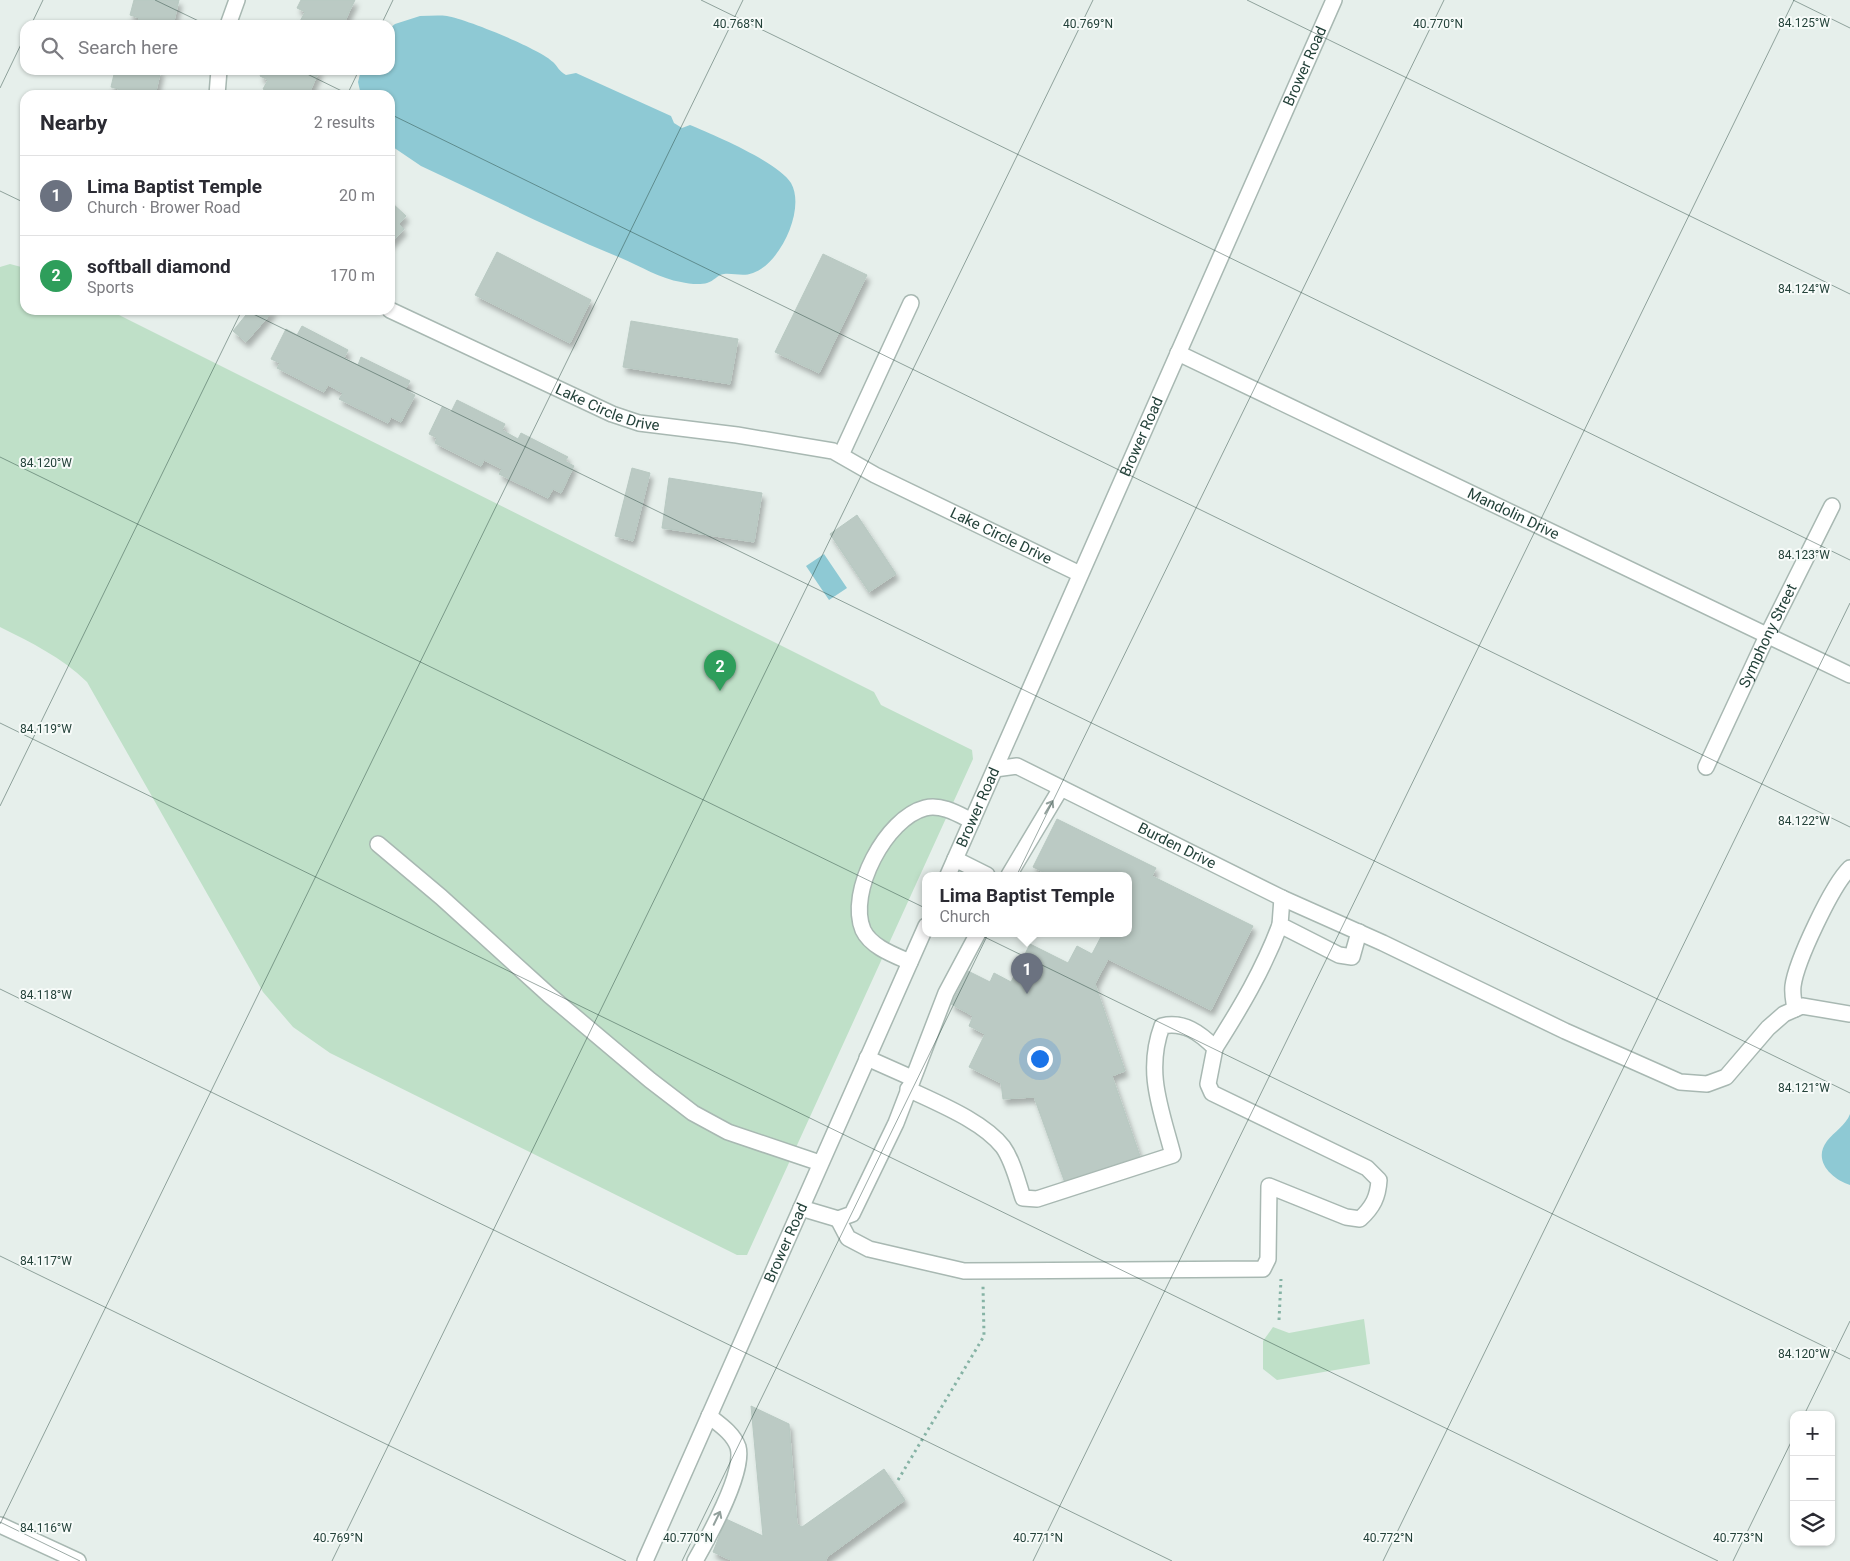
<!DOCTYPE html>
<html lang="en">
<head>
<meta charset="utf-8">
<style>
	body { margin:0; font-family:Roboto,sans-serif; background:#f2f2f3; color:#2b2b33 }
	.controls { position:absolute; right:15px; bottom:15px; display:grid; overflow:hidden; border-radius:10px; box-shadow:0 1px 4px #0004 }
	.controls button { width:45px; height:45px; display:grid; place-items:center; padding:0; border:0; border-bottom:1px solid #e1e1e2; background:#fff; color:#2b2b33; font:25px sans-serif }
	.you { position:absolute; left:1039px; top:1058px; width:18px; height:18px; margin:-12px; border:4px solid #fff; border-radius:50%; background:#1a73e8; box-shadow:0 0 0 8px #1a73e833 }
	.badge { display:grid; place-items:center; width:32px; height:32px; border-radius:50%; background:#d93025; color:#fff; font-size:16px; font-weight:700 }
	.pin { position:absolute; translate:-50% -41px; filter:drop-shadow(0 1px 2px #0008) }
	.pin::after { content:''; position:absolute; top:26px; width:18px; height:15px; background:inherit; clip-path:polygon(0 0,100% 0,50% 100%) }
	.popup { position:absolute; left:922px; top:872px; width:210px; height:65px; box-sizing:border-box; display:grid; place-content:center; border-radius:10px; background:#fff; filter:drop-shadow(0 1px 4px #0005); font-size:16px; white-space:nowrap; color:#7c7c81 }
	.popup b { font-size:19px; color:#2b2b33 }
	.popup::after { content:''; position:absolute; left:50%; top:100%; margin-left:-10px; border:10px solid transparent; border-top-color:#fff }
	.list { margin:0; padding:0; list-style:none }
	h2 { display:flex; justify-content:space-between; align-items:center; height:65px; margin:0; padding:0 20px; font-size:21px }
	h2 small { font-size:16px; font-weight:400; color:#7c7c81 }
	.list li { display:grid; grid-template-columns:32px 1fr auto; gap:15px; align-items:center; box-sizing:border-box; height:80px; padding:0 20px; border-top:1px solid #e1e1e2 }
	.list b { display:block; font-size:19px; white-space:nowrap }
	.list p { margin:0; font-size:16px; white-space:nowrap; color:#7c7c81 }
	.list em { font-size:16px; font-style:normal; color:#7c7c81 }
	.icon { flex:none; width:28px; height:28px; fill:none; stroke:currentColor; stroke-width:2; stroke-linecap:round; stroke-linejoin:round }
	.map { position:relative; flex:none; width:1850px; height:1561px; overflow:hidden }
	.search { position:absolute; background:#fff; box-shadow:0 1px 4px #0004; left:20px; top:20px; width:375px; height:55px; display:flex; align-items:center; gap:12px; box-sizing:border-box; padding:0 18px; border-radius:15px; color:#7c7c81; font-size:19px }
	.panel { position:absolute; background:#fff; box-shadow:0 1px 4px #0004; left:20px; top:90px; width:375px; height:225px; border-radius:15px }
	.map>svg:first-child { display:block }
	.green { fill:#bfe0c8 }
	.water { fill:#8ec9d4 }
	.building { fill:#bbcac4; stroke:#b8c9c2; filter:url(#shadow) }
	.lines { fill:none; stroke-linecap:round; stroke-linejoin:round }
	.minor-casing { stroke:#a8b8b2; stroke-width:18 }
	.path { stroke:#86b3a5; stroke-width:3; stroke-dasharray:2.5 4; stroke-linecap:butt }
	.minor { stroke:#fff; stroke-width:15 }
	.oneway { stroke:#92a09c }
	.ticks { fill:none; stroke:#24423a; stroke-width:1; stroke-opacity:0.45 }
	.labels { text-anchor:middle; stroke-width:4; stroke-linejoin:round; paint-order:stroke }
	.street-label { font-size:15px; fill:#24423a; stroke:#f7fbf9 }
	.ticks-label { font-size:12px; text-anchor:middle; fill:#24423a; stroke:#f7fbf9; stroke-width:4; stroke-linejoin:round; paint-order:stroke }
</style>
</head>
<body>
<div class="map">
<svg width="1850" height="1561" viewBox="0 0 1850 1561">
	<defs>
		<filter id="shadow"><feDropShadow dx="3" dy="5.5" stdDeviation="2.5" flood-color="#0004"/></filter>
	</defs>
	<rect width="100%" height="100%" fill="#e6efeb"/>
	<path class="green" d="M10,264L25,268V310H109L874,692L881,705L972,750L973,759L747,1255H737L330,1053L293,1027L263,992L87,682C61,657 32,643 0,627V267Z
		M1364,1319L1370,1364L1277,1380L1263,1369V1341L1273,1327L1289,1333Z"/>
	<path class="water" d="M420,16C429,16 438,15 447,16C466,19 540,49 553,62C558,67 559,71 566,75L576,73L671,116L674,123L682,128L690,125C714,135 778,162 791,183C806,209 780,264 753,273C743,277 734,273 724,274C717,275 714,281 707,283C701,285 688,284 681,282C661,279 640,266 621,258C553,230 488,197 421,166L390,145V95H361L358,82L361,70H390V28L395,24Z
		M824,554L847,588L829,600L806,566Z
		M1850,1114V1185C1832,1179 1812,1161 1827,1141C1834,1132 1846,1125 1850,1114Z"/>
	<path class="building" d="M134,0H179L173,25H137L139,18L130,15Z
		M301,0H355L343,25H298L305,12L297,8Z
		M115,70H161L155,95H117L119,89L111,87Z
		M263,70H320L308,95H274L263,89L268,80L260,76Z
		M390,201L406,216L399,224L404,229L390,244Z
		M497,252L591,300L570,343L475,295Z
		M823,254L867,275L819,373L775,352Z
		M250,310H274L246,342L233,331Z
		M631,321L738,339L730,384L623,367Z
		M302,326L348,350L344,358L358,365L361,357L410,381L405,390L415,395L401,422L391,417L388,423L339,399L343,393L328,385L324,392L277,368L280,363L271,359L286,329L297,335Z
		M457,400L505,424L502,430L518,439L521,433L568,457L565,461L574,466L561,493L553,489L548,498L499,474L502,469L484,460L481,466L435,443L437,438L429,434L442,407L451,412Z
		M632,468L650,473L633,541L615,536Z
		M669,478L762,493L754,542L662,528Z
		M857,515L896,574L869,592L830,534Z
		M1057,819L1156,868L1152,876L1253,926L1211,1010L1108,959L1095,984L1125,1071L1112,1076L1140,1156L1065,1183L1034,1097L1003,1099L1001,1083L969,1067L985,1034L969,1026L973,1016L951,1004L968,971L990,982L994,973L1011,982L1030,944L1068,963L1077,946L1092,954L1103,933H1128V875H1049L1033,867Z
		M751,1406L789,1424L797,1524L802,1527L884,1469L905,1500L827,1557L826,1561H733L713,1552L726,1519L763,1536Z"/>
	<g class="lines">
		<defs>
			<g id="minor">
				<path d="M228,25L237,0"/>
				<path d="M217,95L219,70"/>
				<path id="s1" d="M390,310L612,414L639,423L737,435L833,451L875,475L1080,574"/>
				<path id="s2" d="M1178,353L1850,675"/>
				<path d="M841,455L911,303"/>
				<path id="s3" d="M1706,767L1767,636L1832,506"/>
				<path id="s4" d="M995,769L1017,766L1282,898L1383,943L1565,1031L1680,1082L1707,1084L1726,1077L1768,1028L1784,1014L1802,1006L1850,1014"/>
				<path d="M378,844L441,897L549,995L650,1080L693,1113L728,1132L820,1163"/>
				<path d="M955,859L987,875"/>
				<path id="s5" d="M948,875L1334,0"/>
				<path d="M1009,875L1061,788"/>
				<path d="M1282,898L1280,925L1339,955L1352,957L1359,932"/>
				<path d="M910,962C894,955 871,947 863,930C847,892 886,818 925,808C942,804 958,814 972,821"/>
				<path d="M1795,1009C1794,1002 1792,994 1793,986C1796,962 1832,885 1850,868"/>
				<path d="M1215,1048C1241,1007 1263,970 1280,925"/>
				<path d="M867,1058L912,1078"/>
				<path d="M801,1208L838,1219L852,1214L896,1123L946,993L978,933"/>
				<path d="M838,1219L848,1238L869,1249L964,1271L1263,1269L1268,1259L1269,1186L1346,1217L1360,1219C1373,1207 1378,1197 1379,1180L1367,1168L1212,1093L1208,1084L1215,1048C1200,1033 1184,1021 1162,1026C1145,1072 1161,1109 1173,1155L1037,1199L1023,1198C1018,1183 1013,1161 1003,1147C983,1121 937,1103 908,1089"/>
				<path d="M0,1525L78,1561"/>
				<path id="s6" d="M645,1561L926,926"/>
				<path d="M695,1561C708,1538 745,1472 738,1447C733,1433 719,1424 709,1416"/>
			</g>
		</defs>
		<use href="#minor" class="minor-casing"/>
		<path class="path" d="M1279,1320L1281,1279
			M898,1480L984,1336L983,1286"/>
		<use href="#minor" class="minor"/>
	</g>
	<defs><path id="oneway-shaft" d="M-6 0H5M1.5-3L5.5 0L1.5 3" fill="none" stroke-width="1.6" stroke-linecap="round" stroke-linejoin="round" transform="scale(1.25)"/></defs>
	<g class="oneway">
		<use href="#oneway-shaft" transform="translate(1049 807) rotate(-59)"/>
		<use href="#oneway-shaft" transform="translate(717 1518) rotate(-64)"/>
	</g>
	<path class="ticks" d="M155,0L207,25M701,0L1850,560M1247,0L1850,294M1793,0L1850,28M31,25L43,0M381,25L393,0M299,70L350,95M0,88L25,36M347,95L359,70M390,114L1850,827M0,191L25,203M245,310L1850,1093M0,457L1850,1359M0,723L1718,1561M0,806L242,310M0,989L1172,1561M0,1256L626,1561M1804,1415L1850,1321M0,1522L80,1561M0,1524L743,0M332,1561L1093,0M682,1561L1444,0M1033,1561L1794,0M1383,1561L1850,603M1733,1561L1794,1436"/>
	<g class="labels">
		<g class="street-label">
			<text dy="5" stroke="none"><textPath href="#s5" startOffset="884">Brower Road</textPath></text>
			<text dy="5" stroke="none"><textPath href="#s1" startOffset="239">Lake Circle Drive</textPath></text>
			<text dy="5" stroke="none"><textPath href="#s5" startOffset="479">Brower Road</textPath></text>
			<text dy="5" stroke="none"><textPath href="#s2" startOffset="372">Mandolin Drive</textPath></text>
			<text dy="5" stroke="none"><textPath href="#s1" startOffset="658">Lake Circle Drive</textPath></text>
			<text dy="5" stroke="none"><textPath href="#s3" startOffset="145">Symphony Street</textPath></text>
			<text dy="5" stroke="none"><textPath href="#s5" startOffset="74">Brower Road</textPath></text>
			<text dy="5" stroke="none"><textPath href="#s4" startOffset="201">Burden Drive</textPath></text>
			<text dy="5" stroke="none"><textPath href="#s6" startOffset="348">Brower Road</textPath></text>
		</g>
	</g>
	<g class="ticks-label">
		<text x="1804" y="27">84.125°W</text>
		<text x="738" y="28">40.768°N</text>
		<text x="1088" y="28">40.769°N</text>
		<text x="1438" y="28">40.770°N</text>
		<text x="1804" y="293">84.124°W</text>
		<text x="46" y="467">84.120°W</text>
		<text x="1804" y="559">84.123°W</text>
		<text x="46" y="733">84.119°W</text>
		<text x="1804" y="825">84.122°W</text>
		<text x="46" y="999">84.118°W</text>
		<text x="1804" y="1092">84.121°W</text>
		<text x="46" y="1265">84.117°W</text>
		<text x="1804" y="1358">84.120°W</text>
		<text x="46" y="1532">84.116°W</text>
		<text x="338" y="1542">40.769°N</text>
		<text x="688" y="1542">40.770°N</text>
		<text x="1038" y="1542">40.771°N</text>
		<text x="1388" y="1542">40.772°N</text>
		<text x="1738" y="1542">40.773°N</text>
	</g>
</svg>
<div class="controls">
<button>+</button>
<button>−</button>
<button><svg class="icon" aria-label="layers" viewBox="0 0 24 24"><path d="M12 4l9 5-9 5-9-5zM3 14l9 5 9-5"/></svg></button>
</div>
<div class="you"></div>
<div class="pin badge" style="left:1027px;top:994px;background:#6b7280">1</div>
<div class="popup"><b>Lima Baptist Temple</b>Church</div>
<div class="pin badge" style="left:720px;top:691px;background:#2e9e5b">2</div>
<div class="search"><svg class="icon" aria-label="search" viewBox="0 0 24 24"><circle cx="10" cy="10" r="6"/><path d="M15 15l6 6"/></svg>Search here</div>
<section class="panel">
<h2>Nearby<small>2 results</small></h2>
<ul class="list">
<li><span class="badge" style="background:#6b7280">1</span><div><b>Lima Baptist Temple</b><p>Church · Brower Road</p></div><em>20 m</em></li>
<li><span class="badge" style="background:#2e9e5b">2</span><div><b>softball diamond</b><p>Sports</p></div><em>170 m</em></li>
</ul>
</section>
</div>
</body>
</html>
